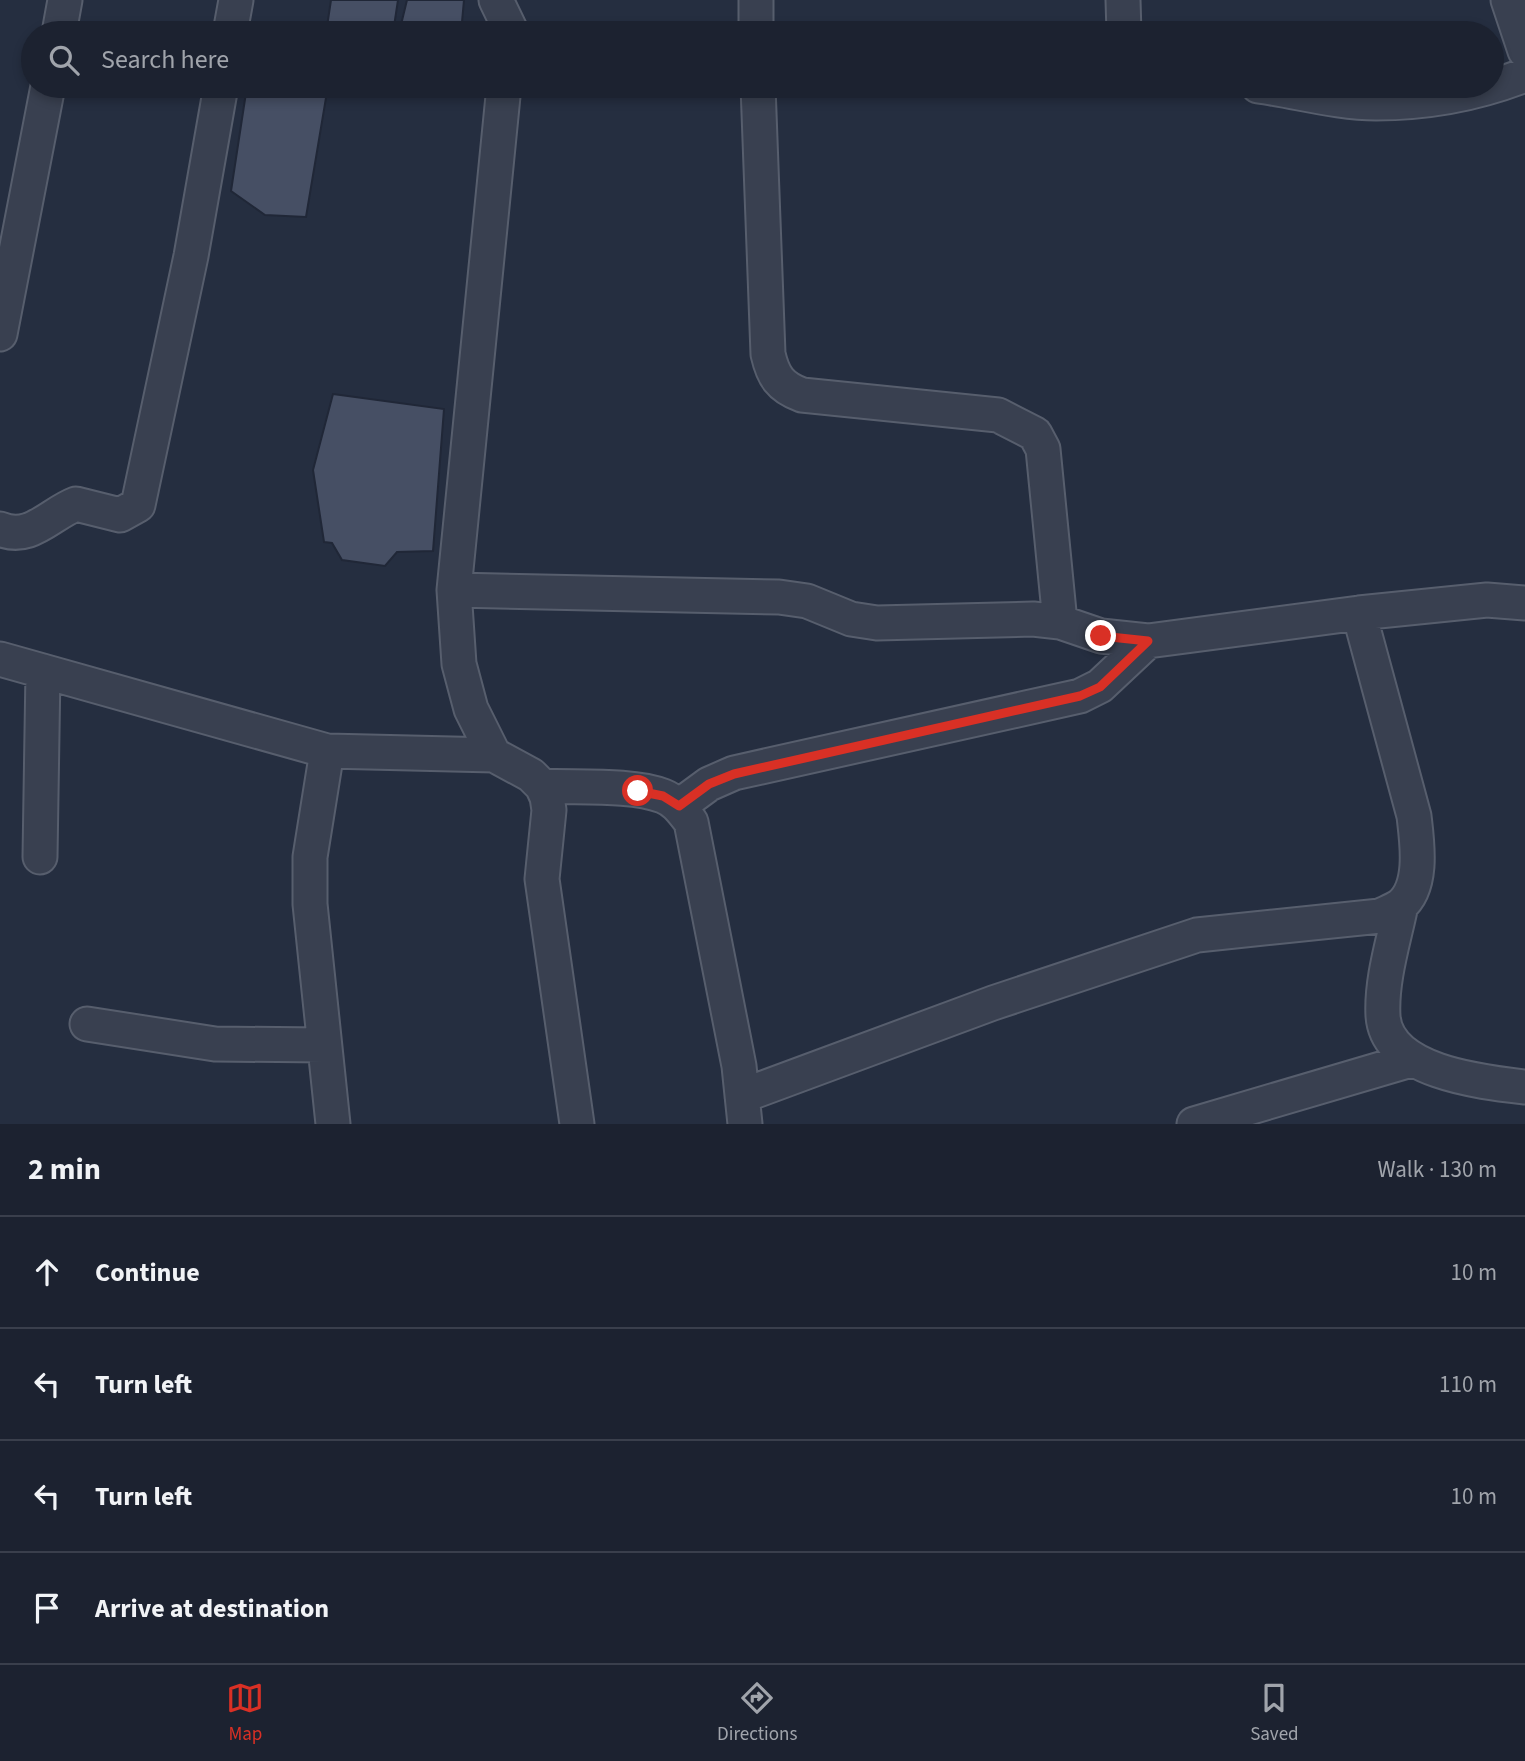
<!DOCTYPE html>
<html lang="en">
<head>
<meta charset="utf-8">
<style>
	body { margin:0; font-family:"Source Sans 3",sans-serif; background:#252a38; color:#f1f3f6 }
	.stop { position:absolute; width:21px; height:21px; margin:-16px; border:5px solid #d93025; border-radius:50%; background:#fff }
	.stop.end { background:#d93025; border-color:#fff; box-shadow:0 2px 7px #0008 }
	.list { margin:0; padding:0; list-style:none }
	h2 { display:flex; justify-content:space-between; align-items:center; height:91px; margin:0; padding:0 28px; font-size:30px }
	h2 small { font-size:23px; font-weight:400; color:#a0a4ab }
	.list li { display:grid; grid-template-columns:46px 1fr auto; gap:21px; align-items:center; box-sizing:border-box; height:112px; padding:0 28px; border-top:2px solid #3a3f4c }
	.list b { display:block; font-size:26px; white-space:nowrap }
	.list em { font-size:23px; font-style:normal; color:#a0a4ab }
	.icon { flex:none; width:38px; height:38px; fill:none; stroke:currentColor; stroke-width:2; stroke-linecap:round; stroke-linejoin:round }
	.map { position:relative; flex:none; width:1525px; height:1124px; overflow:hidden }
	.search { position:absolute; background:#1c2230; box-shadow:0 4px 10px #0003; left:21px; right:21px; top:21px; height:77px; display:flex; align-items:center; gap:18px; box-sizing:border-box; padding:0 24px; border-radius:38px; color:#a0a4ab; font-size:26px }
	.sheet { height:539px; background:#1c2230 }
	nav { display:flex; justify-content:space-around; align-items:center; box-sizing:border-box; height:98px; border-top:2px solid #3a3f4c; background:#1c2230; font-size:19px; color:#a0a4ab }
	nav a { display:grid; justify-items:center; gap:4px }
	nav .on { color:#d93025 }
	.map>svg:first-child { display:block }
	.building { fill:#464f64; stroke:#202737; stroke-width:2 }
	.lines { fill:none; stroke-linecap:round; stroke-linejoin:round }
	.minor-casing { stroke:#575e6d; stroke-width:37 }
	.minor { stroke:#394050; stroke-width:33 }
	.route { stroke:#d93025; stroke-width:9 }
</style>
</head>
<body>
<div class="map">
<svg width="1525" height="1124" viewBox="0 0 1525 1124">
	<rect width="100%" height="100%" fill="#252e40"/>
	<path class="building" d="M331,0H398L393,33H326Z
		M407,0H464L461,33H399Z
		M247,86H328L306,217L265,215L231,191Z
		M333,394L444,409L433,551L397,552L385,566L342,560L332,543L324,542L313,470Z"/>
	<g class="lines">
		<defs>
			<path id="minor" d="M496,0L510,29
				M756,0V33
				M1123,0L1124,33
				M1508,0L1525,51
				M59,33L65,0
				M230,33L236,0
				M504,86L454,590L459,664L471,709L494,755L531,775L542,786L547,797L549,810L542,879L577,1124
				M758,86L768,354C773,376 780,387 802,395L998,415L1035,434L1043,449L1060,622
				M1258,86C1296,91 1338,103 1376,103C1428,103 1477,94 1525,75
				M0,334L48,86
				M0,529C30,542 50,514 76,504L120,515L138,505L191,256L221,86
				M454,590L779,597L807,601L851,619L877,623L1033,619L1060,622L1101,636L1148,641L1359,613L1487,600L1525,603
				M0,659L327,751L494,755
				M327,751L310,857V904L333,1124
				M542,786C577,788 632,784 663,796C676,801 683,812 691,822L739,1066L745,1124
				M679,806L709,784L734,773L1080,696L1100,686L1148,641
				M40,857L43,671
				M1401,905C1394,940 1381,979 1383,1016C1387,1072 1481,1082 1525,1087
				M87,1024L215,1044L324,1045
				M742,1096L993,1003L1197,935L1380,916C1386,913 1394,910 1400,906C1424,887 1417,842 1414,816L1359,613
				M1194,1124L1411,1060"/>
		</defs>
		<use href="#minor" class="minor-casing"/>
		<use href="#minor" class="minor"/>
	</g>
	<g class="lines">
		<path class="route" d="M638,791L663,796L679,806L709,784L734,774L1080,696L1100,687L1148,641L1101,636"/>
	</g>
</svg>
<div class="stop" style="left:638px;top:791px"></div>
<div class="stop end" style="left:1101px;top:636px"></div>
<div class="search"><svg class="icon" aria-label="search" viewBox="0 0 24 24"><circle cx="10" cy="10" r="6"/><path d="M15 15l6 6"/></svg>Search here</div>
</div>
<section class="sheet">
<h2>2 min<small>Walk · 130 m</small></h2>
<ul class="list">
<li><svg class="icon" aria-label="ahead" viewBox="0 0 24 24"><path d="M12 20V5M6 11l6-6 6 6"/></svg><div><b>Continue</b></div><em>10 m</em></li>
<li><svg class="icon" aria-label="left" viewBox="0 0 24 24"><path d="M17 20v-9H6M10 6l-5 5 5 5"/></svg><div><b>Turn left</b></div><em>110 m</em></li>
<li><svg class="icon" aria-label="left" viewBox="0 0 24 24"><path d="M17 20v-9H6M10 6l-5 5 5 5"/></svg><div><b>Turn left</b></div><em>10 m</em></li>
<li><svg class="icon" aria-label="arrive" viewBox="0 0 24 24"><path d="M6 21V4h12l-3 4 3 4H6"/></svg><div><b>Arrive at destination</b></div></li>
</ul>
</section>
<nav>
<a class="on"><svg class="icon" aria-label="map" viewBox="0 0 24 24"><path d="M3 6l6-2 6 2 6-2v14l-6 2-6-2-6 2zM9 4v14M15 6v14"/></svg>Map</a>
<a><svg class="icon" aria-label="directions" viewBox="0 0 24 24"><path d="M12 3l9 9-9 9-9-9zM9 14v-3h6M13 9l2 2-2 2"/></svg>Directions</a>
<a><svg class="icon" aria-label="saved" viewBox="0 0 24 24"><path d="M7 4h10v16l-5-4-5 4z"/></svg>Saved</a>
</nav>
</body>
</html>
